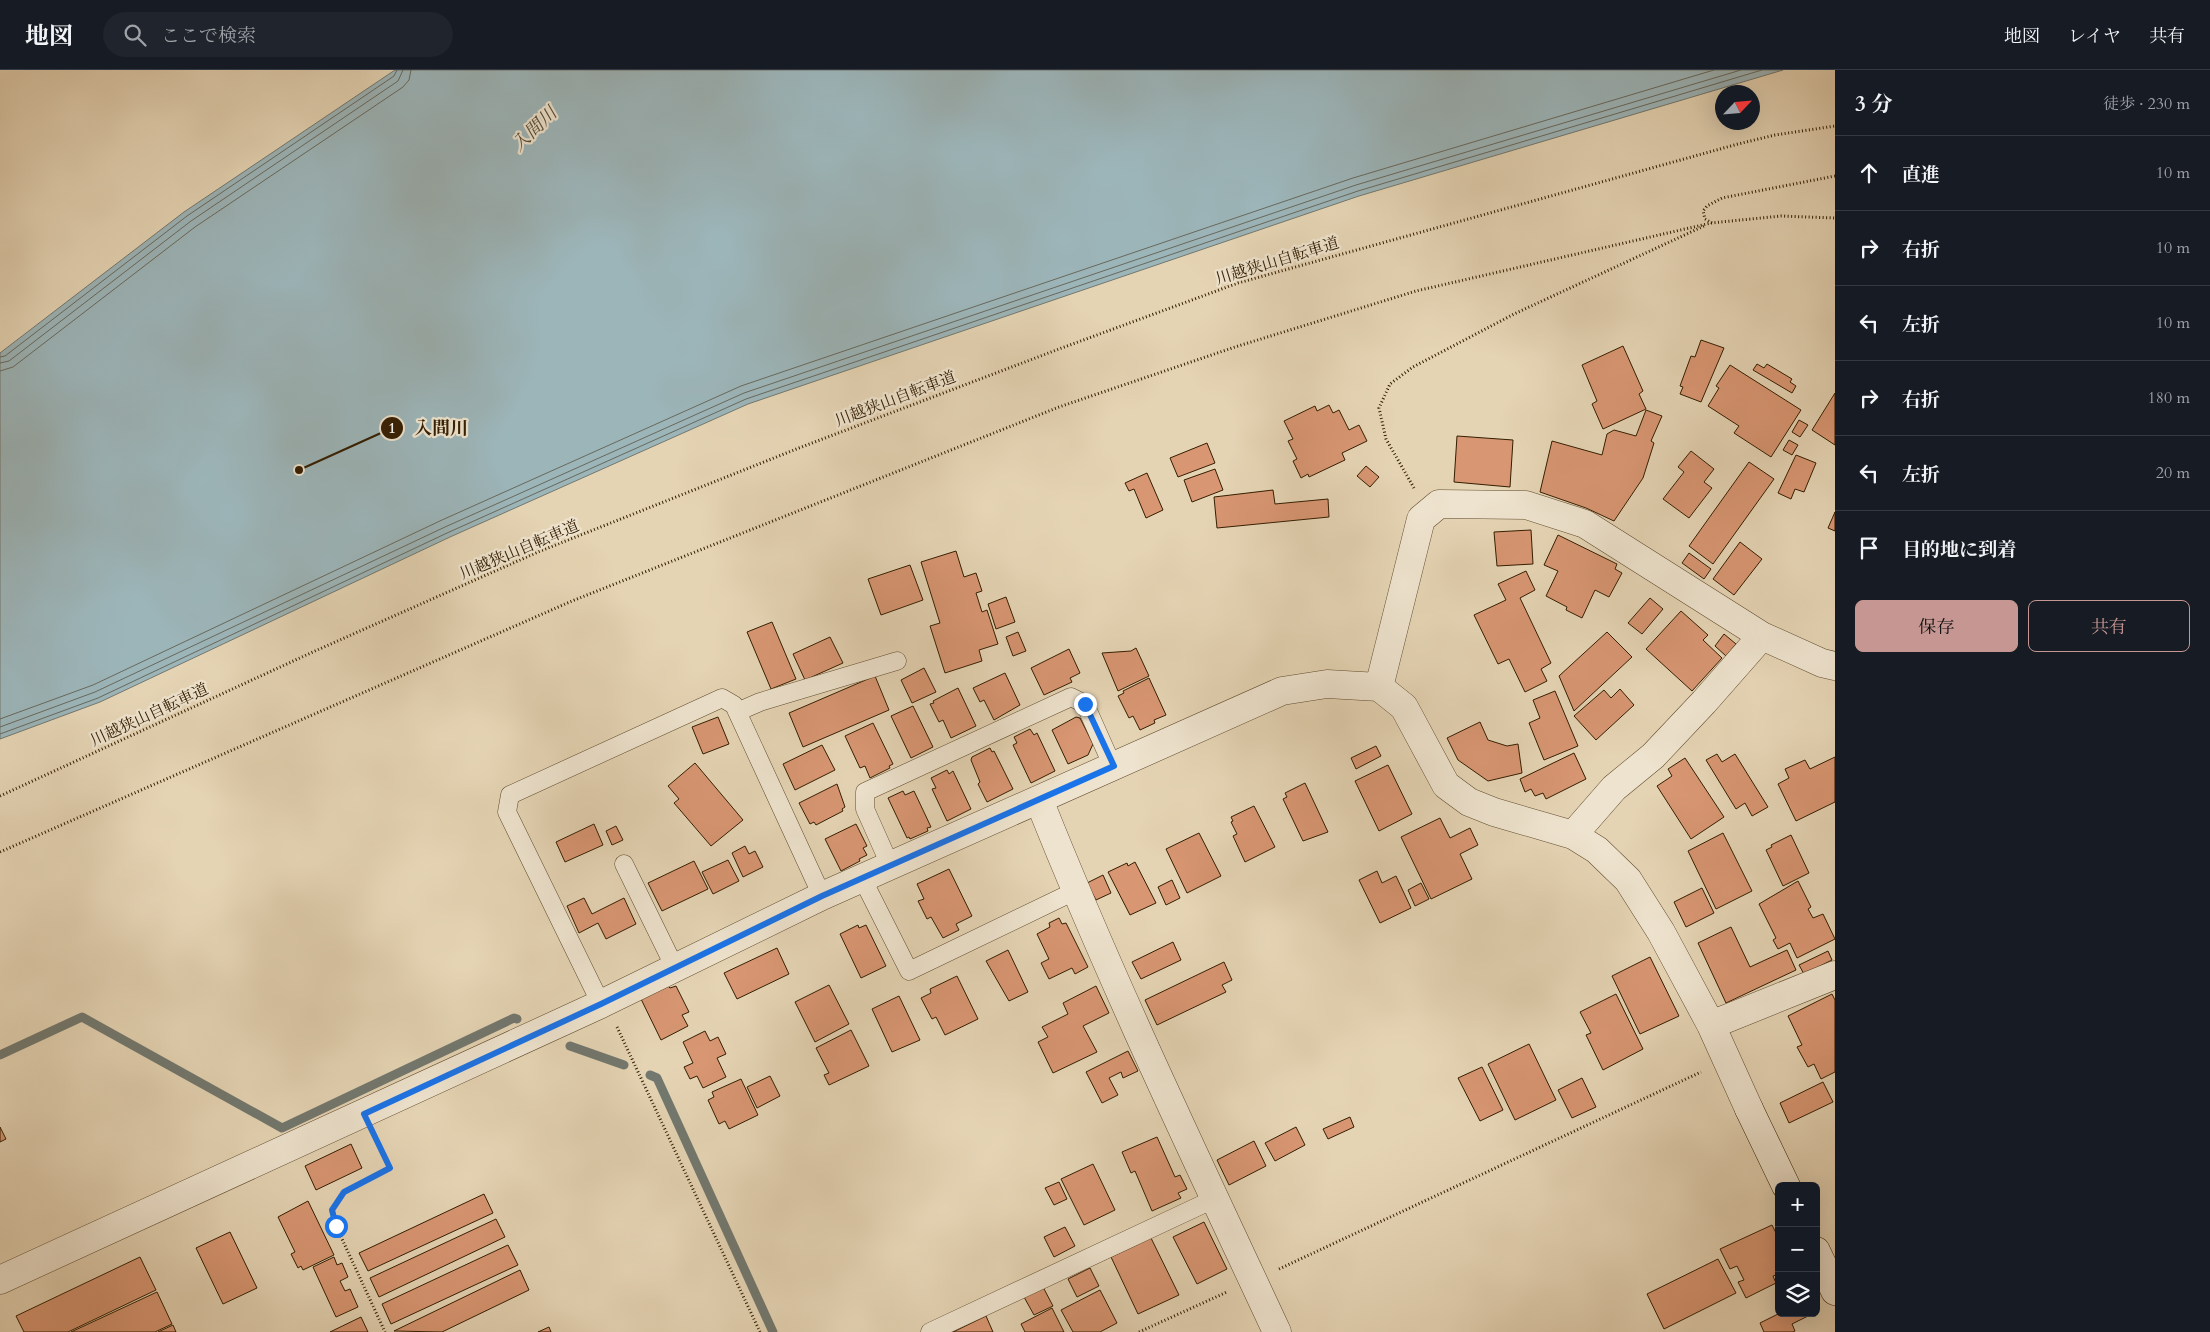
<!DOCTYPE html>
<html lang="ja">
<head>
<meta charset="utf-8">
<style>
	body { margin:0; font-family:Cardo,"Noto Serif JP",serif; background:#20242c; color:#f1f3f6 }
	.controls { position:absolute; right:15px; bottom:15px; display:grid; overflow:hidden; border-radius:8px; box-shadow:0 5px 20px #0002 }
	.controls button { width:45px; height:45px; display:grid; place-items:center; padding:0; border:0; border-bottom:1px solid #363941; background:#171b24; color:#f1f3f6; font:25px sans-serif }
	.compass { position:absolute; left:1715px; top:15px; width:45px; height:45px; border-radius:50%; background:#171b24; box-shadow:0 5px 20px #0002; rotate:64deg }
	.stop { position:absolute; width:15px; height:15px; margin:-11px; border:4px solid #1a73e8; border-radius:50%; background:#fff }
	.stop.end { background:#1a73e8; border-color:#fff; box-shadow:0 1px 5px #0008 }
	.list { margin:0; padding:0; list-style:none }
	h2 { display:flex; justify-content:space-between; align-items:center; height:65px; margin:0; padding:0 20px; font-size:21px }
	h2 small { font-size:16px; font-weight:400; color:#9ea1a6 }
	.list li { display:grid; grid-template-columns:32px 1fr auto; gap:15px; align-items:center; box-sizing:border-box; height:75px; padding:0 20px; border-top:1px solid #363941 }
	.list b { display:block; font-size:19px; white-space:nowrap }
	.list em { font-size:16px; font-style:normal; color:#9ea1a6 }
	.actions { display:flex; gap:10px; padding:15px 20px }
	.actions a { flex:1; padding:11px 0; border:1px solid #c59692; border-radius:8px; text-align:center; font-size:18px; color:#c59692 }
	.actions .main { background:#c59692; color:#111 }
	.icon { flex:none; width:28px; height:28px; fill:none; stroke:currentColor; stroke-width:2; stroke-linecap:round; stroke-linejoin:round }
	.map { position:relative; flex:none; width:1835px; height:1262px; overflow:hidden }
	header { display:flex; align-items:center; gap:30px; box-sizing:border-box; height:70px; padding:0 25px; background:#171b24; border-bottom:1px solid #363941 }
	header strong { font-size:24px }
	nav { display:flex; gap:28px; margin-inline-start:auto; font-size:18px }
	.search { width:350px; height:45px; background:#20242c; display:flex; align-items:center; gap:12px; box-sizing:border-box; padding:0 18px; border-radius:28px; color:#9ea1a6; font-size:19px }
	main { display:flex }
	aside { flex:1; background:#171b24 }
	.map>svg:first-child { display:block }
	.water { fill:#9cb5b9; stroke:#72786f }
	.lines { fill:none; stroke-linecap:round; stroke-linejoin:round }
	.shore { stroke:#68695d; stroke-width:1 }
	.stream { stroke:#72786f; stroke-width:9 }
	.building { fill:#d89672; stroke:#331d01 }
	.lane-casing { stroke:#604b2e; stroke-width:19 }
	.street-casing { stroke:#604b2e; stroke-width:29 }
	.secondary-casing { stroke:#331d01; stroke-width:29 }
	.path { stroke:#331d01; stroke-width:3; stroke-dasharray:1 2.5; stroke-linecap:butt }
	.lane { stroke:#eee3ce; stroke-width:18 }
	.street { stroke:#eee3ce; stroke-width:28 }
	.secondary { stroke:#eee3ce; stroke-width:28 }
	.route { stroke:#1a73e8; stroke-width:6 }
	.labels { text-anchor:middle; stroke-width:4.5; stroke-linejoin:round; paint-order:stroke }
	.street-label { font-size:16px; fill:#331d01; stroke:#eee3ce }
	.water-label { font-size:18px; font-style:italic; fill:#524b38; stroke:#eee3ce }
	.leader { fill:none; stroke:#331d01; stroke-width:2 }
	.callout-dot { fill:#331d01; stroke:#eee3ce; stroke-width:2 }
	.mark-label { font-size:15px; text-anchor:middle; font-weight:bold; fill:#fff }
	.callout-label { font-size:18px; text-anchor:middle; font-weight:bold; fill:#331d01; stroke:#eee3ce; stroke-width:4.5; stroke-linejoin:round; paint-order:stroke }
</style>
</head>
<body>
<header>
<strong>地図</strong>
<div class="search"><svg class="icon" aria-label="search" viewBox="0 0 24 24"><circle cx="10" cy="10" r="6"/><path d="M15 15l6 6"/></svg>ここで検索</div>
<nav><a>地図</a><a>レイヤ</a><a>共有</a></nav>
</header>
<main>
<div class="map">
<svg width="1835" height="1262" viewBox="0 0 1835 1262">
	<rect width="100%" height="100%" fill="#e5d4b4"/>
	<filter id="stains"><feTurbulence type="fractalNoise" baseFrequency=".004" numOctaves="4"/><feColorMatrix values="0 0 0 0 .2 0 0 0 0 .09 0 0 0 0 .02 0 0 0 .5 -.17"/></filter>
	<radialGradient id="worn" r=".72"><stop offset=".6" stop-color="#630" stop-opacity="0"/><stop offset="1" stop-color="#630" stop-opacity=".3"/></radialGradient>
	<path class="water" d="M395,0H1783L1359,126L748,334L450,467L100,632L0,669V283L184,142Z"/>
	<g class="lines">
		<path class="shore" d="M0,287L5,286L187,146L394,6L397,0
			M0,293L9,291L191,151L398,11L403,0
			M0,301L13,297L195,157L403,17L409,10L411,0
			M0,649L93,615L442,450L741,316L1353,108L1714,0
			M0,657L95,622L445,457L744,323L1356,115L1741,0
			M0,664L98,628L447,463L746,329L1358,121L1762,0"/>
		<path class="stream" d="M570,976L624,995
			M0,985L82,947L282,1058L514,948L517,949
			M650,1005L657,1008L773,1262"/>
	</g>
	<path class="building" d="M1701,270L1724,278L1701,332L1680,324L1683,317L1680,316L1691,286L1695,287Z
		M1623,276L1643,321L1639,324L1646,339L1603,359L1592,334L1597,331L1582,295Z
		M1757,294L1764,298L1767,294L1792,309L1790,312L1796,316L1792,323L1753,300Z
		M1730,295L1801,340L1771,387L1734,363L1739,356L1708,336L1719,318L1716,316Z
		M1835,323V375L1812,360Z
		M1329,335L1333,343L1339,340L1349,360L1359,355L1367,371L1342,383L1345,390L1309,407L1308,404L1301,408L1293,391L1297,389L1288,371L1293,369L1284,351L1315,336L1317,341Z
		M1646,340L1662,346L1651,371L1654,373L1643,408L1614,451L1586,438L1540,422L1552,371L1602,385L1607,364L1614,360L1636,366Z
		M1799,350L1808,355L1800,367L1792,362Z
		M1457,366L1513,370L1510,417L1454,412Z
		M1789,370L1798,375L1792,385L1783,380Z
		M1207,373L1215,393L1178,407L1170,388Z
		M1691,381L1714,399L1704,412L1712,418L1689,448L1663,429L1684,402L1678,397Z
		M1796,385L1816,393L1804,422L1795,419L1791,429L1778,423Z
		M1749,392L1774,409L1713,494L1689,476Z
		M1366,396L1379,407L1370,417L1357,406Z
		M1215,399L1223,420L1192,432L1184,410Z
		M1147,403L1163,440L1146,448L1134,419L1129,421L1125,413Z
		M1273,420L1275,434L1328,429L1329,447L1217,458L1214,427Z
		M1835,442V461L1828,458Z
		M1531,460L1533,494L1497,496L1494,462Z
		M1558,465L1617,494L1615,499L1622,503L1609,527L1595,520L1582,548L1566,540L1567,537L1546,526L1558,501L1544,495Z
		M1740,472L1762,489L1734,525L1713,509Z
		M956,481L964,507L976,503L982,521L976,523L982,542L987,540L998,574L979,580L982,591L945,603L930,556L940,553L921,492Z
		M1689,483L1711,499L1704,509L1682,493Z
		M910,495L923,530L881,545L868,509Z
		M1526,501L1535,520L1520,528L1551,593L1541,599L1547,611L1525,622L1509,589L1498,594L1474,545L1506,530L1498,514Z
		M1006,527L1015,552L996,559L988,534Z
		M1650,528L1663,539L1642,564L1628,553Z
		M1681,541L1708,565L1703,570L1722,588L1692,621L1646,579Z
		M772,552L796,609L771,619L747,562Z
		M1018,562L1026,581L1013,586L1006,567Z
		M1607,562L1632,587L1574,641L1559,606Z
		M1724,564L1736,574L1726,586L1715,576Z
		M830,567L843,593L805,610L793,584Z
		M1136,578L1149,606L1118,621L1102,583L1131,581Z
		M1069,579L1080,603L1070,608L1072,612L1044,625L1031,598Z
		M924,598L936,622L912,633L901,610Z
		M1005,603L1020,635L994,650L984,630L980,632L973,618Z
		M875,606L889,640L803,677L789,643Z
		M1149,608L1166,645L1154,650L1155,653L1140,660L1133,646L1129,648L1118,626L1124,623L1123,621Z
		M958,618L976,656L951,668L943,650L939,652L930,634L934,633L933,631Z
		M1620,619L1634,635L1596,670L1574,646L1604,620L1611,628Z
		M1555,621L1578,676L1544,690L1529,653L1540,648L1533,630Z
		M913,636L933,677L911,688L891,646Z
		M718,647L729,674L703,684L692,657Z
		M1076,647L1080,648L1093,674L1088,685L1068,694L1052,660Z
		M1480,652L1488,670L1507,676L1518,674L1522,703L1488,711L1458,690L1447,668Z
		M873,653L893,694L889,696L890,698L870,708L865,696L860,698L845,666Z
		M1030,659L1034,665L1037,663L1055,701L1031,713L1013,675L1017,673L1014,667Z
		M822,675L835,700L795,720L783,694Z
		M1376,676L1381,686L1356,699L1351,688Z
		M990,678L992,682L994,681L1013,719L987,732L978,714L980,712L971,690L972,687Z
		M1574,683L1586,709L1546,729L1543,723L1535,726L1531,719L1525,722L1520,709Z
		M1717,684L1722,692L1735,684L1768,737L1752,746L1745,733L1736,739L1706,690Z
		M1835,687V732L1796,751L1778,714L1789,708L1785,699L1805,690L1810,699Z
		M1685,688L1724,747L1691,769L1657,716L1672,706L1668,699Z
		M695,693L743,750L711,776L674,733L679,729L668,716Z
		M1388,695L1412,744L1379,761L1355,711Z
		M947,700L949,704L953,701L971,739L947,751L932,719L936,718L931,708Z
		M1305,713L1328,762L1303,771L1283,729L1287,727L1285,723Z
		M837,714L845,737L842,739L843,741L816,755L814,752L810,754L799,733Z
		M903,721L905,725L914,721L931,757L927,758L928,761L910,769L909,767L907,768L888,728Z
		M1254,736L1275,777L1245,792L1233,766L1237,764L1231,752L1233,751L1231,747Z
		M1440,748L1450,768L1470,758L1478,775L1460,784L1472,809L1431,829L1401,767Z
		M594,754L603,775L565,792L556,772Z
		M856,754L867,776L863,778L867,785L859,789L860,791L841,801L825,769Z
		M616,756L623,770L612,775L606,761Z
		M1199,763L1221,806L1187,823L1166,779Z
		M1723,763L1752,821L1716,839L1688,781Z
		M1791,765L1809,803L1783,816L1766,780L1772,777L1771,775Z
		M745,776L749,784L755,781L763,797L743,807L732,783Z
		M728,790L739,811L713,824L702,802Z
		M694,791L708,819L662,841L648,813Z
		M1135,792L1156,833L1130,845L1108,802L1127,793L1128,796Z
		M949,799L972,846L956,854L959,860L943,868L931,847L927,849L918,831L924,829L917,814Z
		M1377,801L1382,813L1396,806L1411,838L1380,853L1359,810Z
		M1103,805L1111,823L1096,830L1087,813Z
		M1172,810L1180,828L1166,835L1158,817Z
		M1798,811L1811,837L1808,839L1813,848L1823,844L1835,869L1797,888L1790,873L1778,879L1773,870L1776,868L1759,834Z
		M1421,813L1429,829L1415,836L1408,820Z
		M1702,818L1714,843L1686,857L1674,832Z
		M584,828L592,844L624,828L636,854L606,869L598,853L579,863L567,836Z
		M1059,848L1062,854L1066,853L1088,897L1075,904L1072,898L1049,909L1041,893L1049,889L1037,864L1050,857L1049,853Z
		M858,855L859,858L866,855L886,896L861,908L840,864Z
		M1731,857L1750,897L1787,880L1796,900L1726,933L1698,873Z
		M1173,872L1181,890L1141,909L1132,892Z
		M777,878L789,904L737,929L724,903Z
		M1008,880L1028,922L1009,931L986,891Z
		M1828,881L1832,890L1804,904L1799,895Z
		M1650,887L1679,946L1640,964L1612,906Z
		M1224,892L1232,910L1222,915L1226,922L1157,955L1145,930Z
		M957,906L978,949L945,965L936,947L932,949L921,928L931,923L930,919Z
		M829,915L849,954L815,972L795,932Z
		M668,916L670,918L676,916L689,942L682,945L688,956L661,970L641,929Z
		M1096,916L1109,943L1083,956L1097,982L1053,1003L1038,972L1048,967L1042,957L1068,944L1063,933Z
		M1616,924L1643,979L1603,1000L1586,965L1591,963L1580,942Z
		M1832,924L1835,930V1002L1821,1009L1814,994L1808,997L1797,977L1802,975L1788,946Z
		M899,926L920,970L892,982L872,939Z
		M851,960L869,996L829,1015L824,1005L829,1003L816,978Z
		M705,961L710,971L718,967L726,984L717,988L726,1007L703,1018L697,1006L690,1009L684,997L693,993L683,972Z
		M1529,974L1556,1030L1515,1050L1488,994Z
		M1128,981L1138,1001L1123,1008L1121,1002L1109,1008L1118,1025L1102,1033L1086,1002Z
		M1482,997L1503,1040L1480,1051L1458,1008Z
		M770,1006L780,1026L757,1038L747,1017Z
		M1582,1008L1596,1037L1572,1048L1558,1020Z
		M741,1009L758,1045L729,1059L725,1051L719,1054L708,1030L714,1027L712,1022Z
		M1823,1012L1833,1032L1789,1053L1780,1033Z
		M1350,1047L1354,1057L1328,1069L1323,1059Z
		M0,1057L6,1069L0,1072Z
		M1296,1057L1305,1075L1275,1091L1265,1073Z
		M1157,1067L1175,1107L1180,1105L1187,1119L1178,1123L1181,1128L1152,1141L1135,1101L1131,1103L1122,1082Z
		M1254,1071L1266,1096L1229,1115L1217,1090Z
		M351,1074L362,1098L316,1120L305,1096Z
		M1093,1094L1115,1140L1084,1155L1061,1109Z
		M1059,1112L1067,1129L1054,1135L1045,1118Z
		M484,1124L493,1143L368,1201L359,1183Z
		M308,1131L334,1185L303,1200L301,1196L298,1198L291,1184L295,1182L278,1147Z
		M496,1149L505,1167L379,1227L370,1208Z
		M1204,1152L1227,1199L1197,1214L1173,1167Z
		M1772,1155L1779,1169V1204L1773,1206L1776,1213L1746,1228L1738,1212L1744,1210L1737,1196L1730,1199L1720,1179Z
		M1065,1157L1075,1176L1054,1187L1044,1167Z
		M230,1162L257,1218L223,1234L196,1178Z
		M1151,1168L1179,1225L1138,1244L1111,1187Z
		M508,1175L518,1195L391,1254L382,1234Z
		M140,1187L156,1220L68,1262H24L16,1246Z
		M334,1187L337,1195L342,1193L348,1207L340,1211L345,1221L350,1219L358,1237L336,1247L313,1197Z
		M1718,1189L1736,1223L1664,1259L1647,1224Z
		M1090,1198L1099,1216L1077,1227L1068,1209Z
		M520,1200L529,1220L442,1262L394,1261Z
		M1043,1217L1053,1236L1034,1245L1024,1227Z
		M1100,1220L1117,1253L1100,1262H1073L1061,1240Z
		M157,1222L172,1254L155,1262H71Z
		M1052,1238L1064,1262H1025L1021,1254Z
		M1780,1243H1814L1792,1254L1795,1261L1793,1262H1764L1760,1253Z
		M986,1246L993,1262H953Z
		M361,1247L368,1262H330Z
		M173,1255L176,1262H158Z
		M549,1257L551,1262H538Z"/>
	<g class="lines">
		<defs>
			<path id="lane" d="M737,642L760,632L897,591
				M624,794L675,898
				M890,795L865,739V722L1071,627L1085,634L1113,697
				M862,808L909,901L1075,821
				M601,934L507,742L510,725L722,628L734,635L822,826
				M930,1262L1214,1129"/>
			<path id="street" d="M1379,617L1421,449L1439,434L1526,435L1585,454L1762,566L1822,593L1835,596
				M1039,730C1111,911 1195,1086 1277,1262
				M1573,765L1614,718L1653,686L1704,632L1762,566
				M1711,955L1835,905
				M0,1210L601,934L822,826L1282,621L1327,614L1379,617L1404,637L1446,715L1469,732L1494,742L1573,765L1597,780L1628,810L1661,862L1711,955L1749,1039"/>
			<path id="secondary" d="M1749,1039L1786,1116
				M1816,1181L1835,1221"/>
		</defs>
		<use href="#lane" class="lane-casing"/>
		<use href="#street" class="street-casing"/>
		<use href="#secondary" class="secondary-casing"/>
		<path class="path" d="M1712,153L1705,149L1703,141L1707,136L1722,128L1835,106
			M1414,418L1386,369L1379,338L1390,314L1413,297L1514,244L1704,156
			M0,726L315,581L538,482L799,378L1059,279L1238,213L1738,74L1775,65L1835,56
			M0,782L572,531L1059,337L1235,277L1416,221L1711,153L1781,146L1835,148
			M617,957L760,1262
			M377,1069L390,1098L344,1122L332,1140L336,1156L385,1262
			M1279,1199L1701,1002
			M1139,1262L1227,1222"/>
		<use href="#lane" class="lane"/>
		<use href="#street" class="street"/>
		<use href="#secondary" class="secondary"/>
	</g>
	<g class="lines">
		<path class="route" d="M336,1156L332,1140L344,1122L390,1098L364,1044L601,934L822,826L1114,696L1085,634"/>
	</g>
	<g class="labels">
		<g class="street-label">
			<text transform="translate(1277 190) rotate(-17)" y="6">川越狭山自転車道</text>
			<text transform="translate(895 328) rotate(-21)" y="6">川越狭山自転車道</text>
			<text transform="translate(519 479) rotate(-23)" y="6">川越狭山自転車道</text>
			<text transform="translate(149 644) rotate(-25)" y="6">川越狭山自転車道</text>
		</g>
		<g class="water-label">
			<text transform="translate(534 59) rotate(-44)" y="6">入間川</text>
		</g>
	</g>
	<path class="leader" d="M299 400L392 358"/>
	<g class="callout-dot">
		<circle cx="299" cy="400" r="5"/>
		<circle cx="392" cy="358" r="12"/>
	</g>
	<g class="mark-label">
		<text x="392" y="363">1</text>
	</g>
	<g class="callout-label">
		<text x="441" y="364">入間川</text>
	</g>
	<rect width="100%" height="100%" filter="url(#stains)"/>
	<rect width="100%" height="100%" fill="url(#worn)"/>
</svg>
<div class="controls">
<button>+</button>
<button>−</button>
<button><svg class="icon" aria-label="layers" viewBox="0 0 24 24"><path d="M12 4l9 5-9 5-9-5zM3 14l9 5 9-5"/></svg></button>
</div>
<svg class="compass" viewBox="-18 -18 36 36"><path d="M0-13l5 13h-10z" fill="#e53935"/><path d="M0 13l5-13h-10z" fill="#9ea1a6"/></svg>
<div class="stop" style="left:336px;top:1156px"></div>
<div class="stop end" style="left:1085px;top:634px"></div>
</div>
<aside>
<h2>3 分<small>徒歩 · 230 m</small></h2>
<ul class="list">
<li><svg class="icon" aria-label="ahead" viewBox="0 0 24 24"><path d="M12 20V5M6 11l6-6 6 6"/></svg><div><b>直進</b></div><em>10 m</em></li>
<li><svg class="icon" aria-label="right" viewBox="0 0 24 24"><path d="M7 20v-9h11M14 6l5 5-5 5"/></svg><div><b>右折</b></div><em>10 m</em></li>
<li><svg class="icon" aria-label="left" viewBox="0 0 24 24"><path d="M17 20v-9H6M10 6l-5 5 5 5"/></svg><div><b>左折</b></div><em>10 m</em></li>
<li><svg class="icon" aria-label="right" viewBox="0 0 24 24"><path d="M7 20v-9h11M14 6l5 5-5 5"/></svg><div><b>右折</b></div><em>180 m</em></li>
<li><svg class="icon" aria-label="left" viewBox="0 0 24 24"><path d="M17 20v-9H6M10 6l-5 5 5 5"/></svg><div><b>左折</b></div><em>20 m</em></li>
<li><svg class="icon" aria-label="arrive" viewBox="0 0 24 24"><path d="M6 21V4h12l-3 4 3 4H6"/></svg><div><b>目的地に到着</b></div></li>
</ul>
<div class="actions"><a class="main">保存</a><a>共有</a></div>
</aside>
</main>
</body>
</html>
